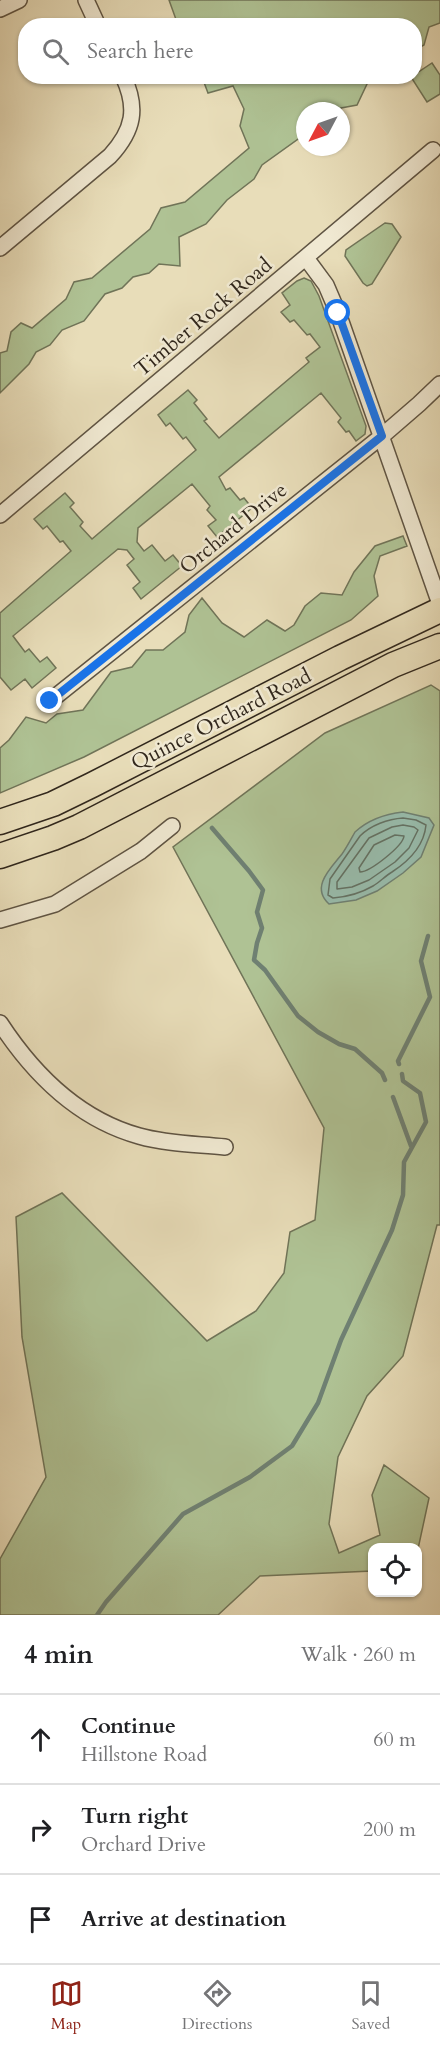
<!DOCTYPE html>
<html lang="en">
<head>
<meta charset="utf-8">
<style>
	body { margin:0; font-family:Cardo,serif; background:#f6f6f6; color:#202124 }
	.controls { position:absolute; right:18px; bottom:18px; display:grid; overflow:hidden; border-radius:12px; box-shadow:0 2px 4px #0004 }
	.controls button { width:54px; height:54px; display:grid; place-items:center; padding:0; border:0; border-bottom:2px solid #e0e0e0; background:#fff; color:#202124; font:30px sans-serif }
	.compass { position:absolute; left:296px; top:102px; width:54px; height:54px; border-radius:50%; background:#fff; box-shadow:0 2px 4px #0004; rotate:229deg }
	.stop { position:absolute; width:18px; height:18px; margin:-14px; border:4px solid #1a73e8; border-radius:50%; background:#fff }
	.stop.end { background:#1a73e8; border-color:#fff; box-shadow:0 2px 6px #0008 }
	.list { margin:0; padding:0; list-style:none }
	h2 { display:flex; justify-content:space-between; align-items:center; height:78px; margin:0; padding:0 24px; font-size:26px }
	h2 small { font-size:20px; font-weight:400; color:#757577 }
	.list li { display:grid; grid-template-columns:39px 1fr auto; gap:18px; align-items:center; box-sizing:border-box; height:90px; padding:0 24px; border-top:2px solid #e0e0e0 }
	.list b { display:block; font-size:22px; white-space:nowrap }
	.list p { margin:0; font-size:20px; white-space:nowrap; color:#757577 }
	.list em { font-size:20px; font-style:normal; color:#757577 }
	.icon { flex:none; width:33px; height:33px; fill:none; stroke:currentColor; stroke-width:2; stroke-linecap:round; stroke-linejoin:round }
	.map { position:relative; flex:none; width:440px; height:1615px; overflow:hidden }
	.search { position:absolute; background:#fff; box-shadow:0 2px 4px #0004; left:18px; right:18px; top:18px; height:66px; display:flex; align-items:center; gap:15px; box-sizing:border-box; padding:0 21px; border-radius:24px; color:#757577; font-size:22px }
	.sheet { height:348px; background:#fff }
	nav { display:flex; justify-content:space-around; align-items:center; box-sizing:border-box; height:84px; border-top:2px solid #e0e0e0; background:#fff; font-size:16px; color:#757577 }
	nav a { display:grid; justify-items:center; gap:3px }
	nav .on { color:#8f2418 }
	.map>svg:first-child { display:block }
	.green { fill:#afc294; stroke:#707458; stroke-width:1.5 }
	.water { fill:#98bcac; stroke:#6f8072; stroke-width:1.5 }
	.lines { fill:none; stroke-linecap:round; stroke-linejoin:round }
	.shore { stroke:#647264; stroke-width:1.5 }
	.stream { stroke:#6f8072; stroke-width:4.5 }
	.minor-casing { stroke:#5f5443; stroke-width:18 }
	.primary-casing { stroke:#31271c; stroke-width:27 }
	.minor { stroke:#f0e9d2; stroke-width:15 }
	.primary { stroke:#e8ddb9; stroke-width:24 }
	.route { stroke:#1a73e8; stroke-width:8 }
	.labels { text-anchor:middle; stroke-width:5; stroke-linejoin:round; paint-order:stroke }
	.street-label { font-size:21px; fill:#31271c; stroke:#f0e9d2 }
</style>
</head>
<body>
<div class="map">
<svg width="440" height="1615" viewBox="0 0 440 1615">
	<rect width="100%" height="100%" fill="#e8ddb9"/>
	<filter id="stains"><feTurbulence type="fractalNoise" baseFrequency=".00333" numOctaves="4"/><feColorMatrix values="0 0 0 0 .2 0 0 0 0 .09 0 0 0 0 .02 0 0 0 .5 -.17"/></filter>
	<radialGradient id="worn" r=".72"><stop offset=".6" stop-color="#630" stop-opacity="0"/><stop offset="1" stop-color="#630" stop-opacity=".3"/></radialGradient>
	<path class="green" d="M169,0H440V23L429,27L424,45L415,50L414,26L178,25Z
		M432,63L440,75V94L427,102L411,77Z
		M202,77H374L368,82L357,105L341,108L336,111H305V134L262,165L254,179L227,200L206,224L179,237L180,266L159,264L149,273L133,277L122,288L105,294L84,321L62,330L50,345L36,352L29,364L0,393V353L7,351L11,332L21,323L32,328L66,299L74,282L92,278L150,229L161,208L185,202L249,148L240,126L244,109L233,86L208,93Z
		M385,223L392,224L401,237L372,284L367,286L363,283L345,256L346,250Z
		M304,278L311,281L319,296L366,426L365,434L356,441L349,431L346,432L338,422L341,418L321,393L219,477L226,490L230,488L240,500L244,498L252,508L217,537L208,526L216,520L207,510L210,506L192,484L138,528L137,542L144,551L152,545L165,561L173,555L182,566L141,599L133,588L140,582L127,565L134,559L127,550L118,549L13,636L25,652L29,649L40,662L47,657L56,668L32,688L25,679L11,690L0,677V613L71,551L63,541L60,542L47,526L43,529L34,519L65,493L74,503L70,507L83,522L80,526L92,539L196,450L186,437L183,439L170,423L166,426L158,415L188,390L197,400L194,403L207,419L204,421L219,438L309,362L306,358L320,347L310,334L307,335L294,320L290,322L281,312L290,305L282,293L297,281Z
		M403,536L407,546L380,556L374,576L378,596L351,620L84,757L0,793V748L9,740L26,717L46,723L57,714L83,710L111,672L132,667L146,650H163L185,632L189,615L202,598L222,623L244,637L267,620L285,631L294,625L305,606L321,593L342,595L354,572L375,546Z
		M431,685L440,691V1225H437L403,1356L367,1396L338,1457L329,1524L339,1553L380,1535L372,1495L384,1465L429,1498L418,1549L372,1548V1571L260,1576L218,1615H0V1559L46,1477L22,1337L16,1217L62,1193L207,1341L256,1311L284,1273L290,1232L315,1220L324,1128L173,847L325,733Z"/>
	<path class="water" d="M403,812L429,818L434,825L421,857L403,873L377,891L356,900L329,904C310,887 331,868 342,854C347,847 351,839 355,832C368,820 385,814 403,812Z"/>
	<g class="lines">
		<path class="shore" d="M403,818L416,820L426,825C424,846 409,861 392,872C385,876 380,882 373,886C361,893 346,897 333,898L328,895L330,879L360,836C371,825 388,819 403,818Z
			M403,825L414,827L418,830L409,848L395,862L369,880L352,887L337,889V882L369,838L392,827Z
			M395,835L404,836C403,846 370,872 360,872L359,868L374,845Z"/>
		<path class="stream" d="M212,828L249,871L263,890L257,912L262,928L257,943L254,960L265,970L298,1016L318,1032L339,1044L355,1049L382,1073L385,1080
			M399,1064L398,1061L430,997L421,961L428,936
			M393,1097L411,1146
			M97,1615L106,1602L183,1514L250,1477L292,1446L318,1403L341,1340L392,1230L403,1195L404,1162L426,1122L420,1093L403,1081L402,1074"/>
		<defs>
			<path id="minor" d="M86,0L98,26
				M0,9L19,0
				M0,248L110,156C134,130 138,108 123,76
				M306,258L326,285L338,313L440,604
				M0,515L433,150
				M50,701L382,436L419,404L440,384
				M0,920L55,904L141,851L172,826
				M0,1023C34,1075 78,1119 139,1136C167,1144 197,1144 225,1147"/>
			<path id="primary" d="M0,822L53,804L92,785L340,658L440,610
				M0,856L53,838L79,827L393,665L440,646"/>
		</defs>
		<use href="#minor" class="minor-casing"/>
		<use href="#primary" class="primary-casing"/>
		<use href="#minor" class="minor"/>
		<use href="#primary" class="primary"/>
	</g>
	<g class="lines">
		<path class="route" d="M50,701L382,436L338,313"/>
	</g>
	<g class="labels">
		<g class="street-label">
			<text transform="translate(203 317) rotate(-40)" y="7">Timber Rock Road</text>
			<text transform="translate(233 528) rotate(-39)" y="7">Orchard Drive</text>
			<text transform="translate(221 719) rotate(-27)" y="7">Quince Orchard Road</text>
		</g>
	</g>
	<rect width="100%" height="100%" filter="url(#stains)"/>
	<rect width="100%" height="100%" fill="url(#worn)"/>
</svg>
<div class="controls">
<button><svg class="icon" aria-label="locate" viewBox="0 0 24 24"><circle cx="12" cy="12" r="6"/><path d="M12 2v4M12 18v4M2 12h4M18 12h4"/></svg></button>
</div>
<svg class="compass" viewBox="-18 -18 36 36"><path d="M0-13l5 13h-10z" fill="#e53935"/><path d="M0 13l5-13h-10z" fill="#757577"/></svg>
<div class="stop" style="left:338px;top:313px"></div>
<div class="stop end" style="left:50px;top:701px"></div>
<div class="search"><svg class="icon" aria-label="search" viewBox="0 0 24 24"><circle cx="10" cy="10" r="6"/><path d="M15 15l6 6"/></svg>Search here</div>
</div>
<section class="sheet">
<h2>4 min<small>Walk · 260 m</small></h2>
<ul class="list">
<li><svg class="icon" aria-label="ahead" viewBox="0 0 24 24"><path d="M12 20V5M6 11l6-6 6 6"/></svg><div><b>Continue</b><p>Hillstone Road</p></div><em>60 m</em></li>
<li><svg class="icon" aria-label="right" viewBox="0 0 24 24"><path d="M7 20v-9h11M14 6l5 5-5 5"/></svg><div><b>Turn right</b><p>Orchard Drive</p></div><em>200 m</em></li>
<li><svg class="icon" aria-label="arrive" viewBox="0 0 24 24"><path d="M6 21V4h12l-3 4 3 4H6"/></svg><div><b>Arrive at destination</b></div></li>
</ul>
</section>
<nav>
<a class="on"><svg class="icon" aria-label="map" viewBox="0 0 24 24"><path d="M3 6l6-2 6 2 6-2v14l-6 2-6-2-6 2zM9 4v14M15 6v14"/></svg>Map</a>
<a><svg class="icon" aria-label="directions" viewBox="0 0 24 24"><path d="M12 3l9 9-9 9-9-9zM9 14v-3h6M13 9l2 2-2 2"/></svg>Directions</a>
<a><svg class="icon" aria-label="saved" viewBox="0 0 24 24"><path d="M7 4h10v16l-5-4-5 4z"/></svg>Saved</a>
</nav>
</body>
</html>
